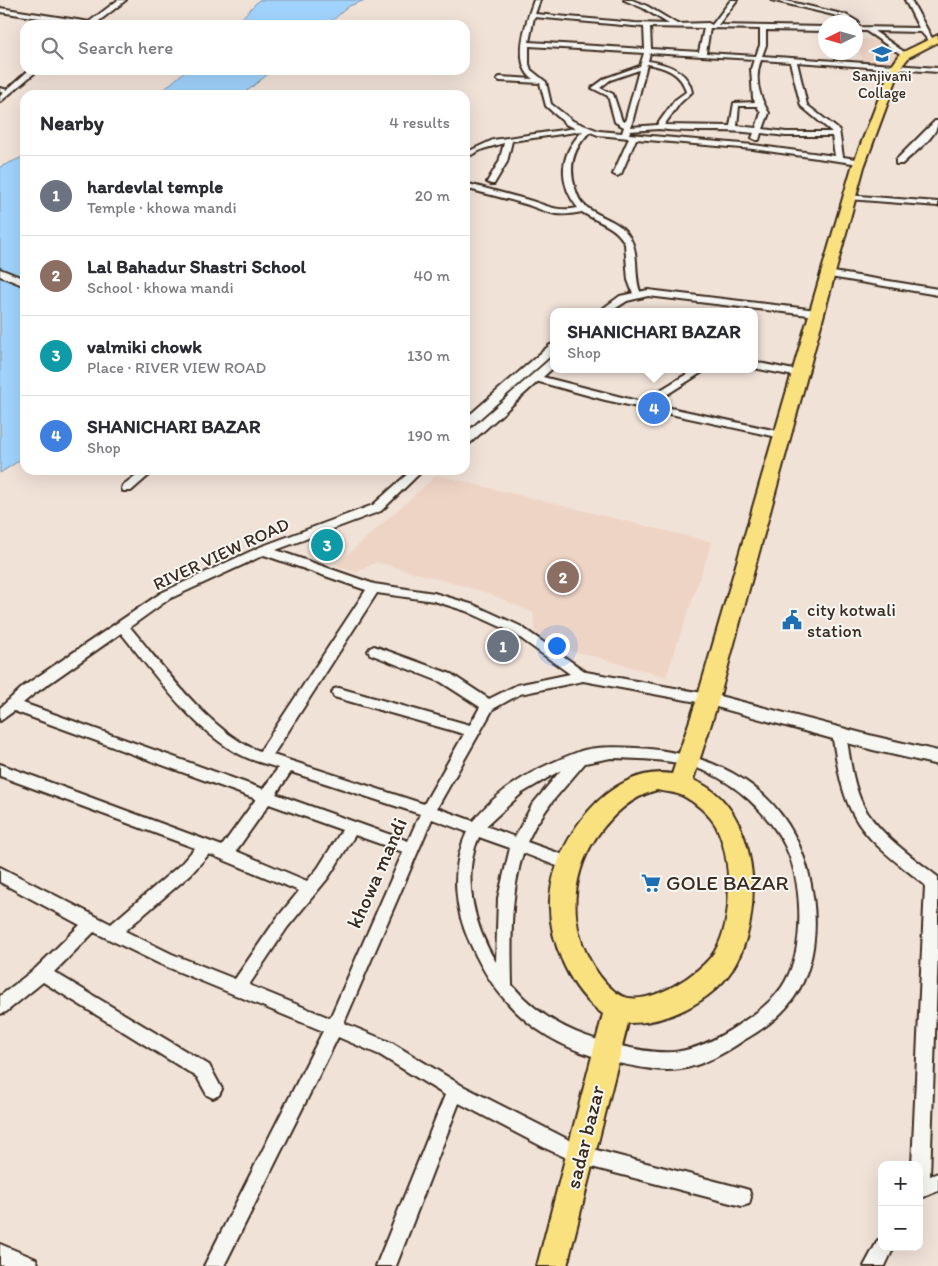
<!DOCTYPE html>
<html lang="en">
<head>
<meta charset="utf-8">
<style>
	body { margin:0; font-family:Itim,sans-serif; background:#f7f7f7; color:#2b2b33 }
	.controls { position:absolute; right:15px; bottom:15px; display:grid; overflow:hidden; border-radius:10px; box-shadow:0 5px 20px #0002 }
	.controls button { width:45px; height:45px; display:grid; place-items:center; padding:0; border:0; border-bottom:1px solid #e1e1e2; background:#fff; color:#2b2b33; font:25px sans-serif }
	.compass { position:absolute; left:818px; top:15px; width:45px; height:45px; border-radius:50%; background:#fff; box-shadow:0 5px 20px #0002; rotate:265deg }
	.you { position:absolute; left:556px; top:645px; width:18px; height:18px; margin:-12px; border:4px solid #fff; border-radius:50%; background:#1a73e8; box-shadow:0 0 0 8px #1a73e833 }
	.badge { display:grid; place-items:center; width:32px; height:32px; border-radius:50%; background:#1f6fb2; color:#fff; font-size:16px; font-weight:700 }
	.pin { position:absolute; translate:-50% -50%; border:2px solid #fff; box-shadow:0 1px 5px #0006 }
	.popup { position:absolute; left:550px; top:308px; width:208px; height:65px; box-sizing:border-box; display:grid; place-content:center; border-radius:10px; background:#fff; filter:drop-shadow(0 1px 4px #0005); font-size:16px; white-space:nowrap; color:#7c7c81 }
	.popup b { font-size:19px; color:#2b2b33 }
	.popup::after { content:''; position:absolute; left:50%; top:100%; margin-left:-10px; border:10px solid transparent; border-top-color:#fff }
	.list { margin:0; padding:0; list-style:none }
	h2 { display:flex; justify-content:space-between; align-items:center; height:65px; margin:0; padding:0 20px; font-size:21px }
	h2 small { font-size:16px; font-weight:400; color:#7c7c81 }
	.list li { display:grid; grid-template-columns:32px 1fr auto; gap:15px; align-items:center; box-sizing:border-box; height:80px; padding:0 20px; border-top:1px solid #e1e1e2 }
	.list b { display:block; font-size:19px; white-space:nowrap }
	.list p { margin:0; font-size:16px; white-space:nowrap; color:#7c7c81 }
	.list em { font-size:16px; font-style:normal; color:#7c7c81 }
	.icon { flex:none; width:28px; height:28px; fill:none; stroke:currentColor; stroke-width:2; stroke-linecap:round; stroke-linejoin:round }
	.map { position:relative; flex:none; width:938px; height:1266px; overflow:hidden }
	.search { position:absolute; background:#fff; box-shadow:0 5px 20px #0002; left:20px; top:20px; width:450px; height:55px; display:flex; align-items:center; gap:12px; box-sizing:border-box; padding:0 18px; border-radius:15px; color:#7c7c81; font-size:19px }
	.panel { position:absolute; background:#fff; box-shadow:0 5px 20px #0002; left:20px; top:90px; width:450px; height:385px; border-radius:15px }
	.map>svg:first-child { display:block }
	.built { fill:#eed4c5 }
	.water { fill:#a0d3fd; stroke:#788fa4 }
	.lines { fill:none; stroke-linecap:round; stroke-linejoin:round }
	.minor-casing { stroke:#3b2a1e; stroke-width:4 }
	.tertiary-casing { stroke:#3b2a1e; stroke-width:4 }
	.primary-casing { stroke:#3b2a1e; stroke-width:4 }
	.minor { fill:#f6f6f2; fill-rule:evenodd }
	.tertiary { fill:#f6f6f2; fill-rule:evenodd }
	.primary { fill:#fae180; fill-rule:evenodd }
	.labels { text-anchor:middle; stroke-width:4; stroke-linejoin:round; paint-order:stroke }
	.far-poi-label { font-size:15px; fill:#3b2a1e; stroke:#f6f6f2 }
	.street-label { font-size:18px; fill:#3b2a1e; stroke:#f6f6f2 }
	.poi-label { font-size:18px; fill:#3b2a1e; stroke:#f6f6f2; text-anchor:start }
	.near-street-label { font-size:21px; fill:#3b2a1e; stroke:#f6f6f2 }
	.near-poi-label { font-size:21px; fill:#3b2a1e; stroke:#f6f6f2; text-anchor:start }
</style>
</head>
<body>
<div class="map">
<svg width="938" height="1266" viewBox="0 0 938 1266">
	<rect width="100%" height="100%" fill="#f1e2d8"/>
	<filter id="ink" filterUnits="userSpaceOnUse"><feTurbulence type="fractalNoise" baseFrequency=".02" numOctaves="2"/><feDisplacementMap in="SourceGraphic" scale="10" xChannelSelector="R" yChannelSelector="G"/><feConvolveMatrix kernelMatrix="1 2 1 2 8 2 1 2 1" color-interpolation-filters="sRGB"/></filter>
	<g filter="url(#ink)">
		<path class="built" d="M856,39L882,40L897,50L903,51L894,65L863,63Z
			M437,475L712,542L666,677L589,655L557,648L536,639L533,613L488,593L376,562L356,573L336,565Z"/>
		<path class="water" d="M259,0H365L349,6L327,25H235Z
			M186,70H273L242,95H158Z
			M25,156V457L0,473V167Z"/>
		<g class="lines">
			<defs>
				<path id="minor" d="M534,0H540L535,14L635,23L669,24L643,8L624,0H632L647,6L677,24L708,23L712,25L731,0H737L718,25L826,27V31L766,30V45L762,56L938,68V72L797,62L807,105L839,130L843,157L863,160L864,162L860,164L753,149L636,139L621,174L617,176L613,174L629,138L598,135L590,132C573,148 568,166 575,188C577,194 579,201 584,205C598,218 621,220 630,238C640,255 633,276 641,294L637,297L634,296L628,280L625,244C617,226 597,222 582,212C551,219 545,209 518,202C500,197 483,193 465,188V183C484,188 502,193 521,198C543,203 554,213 578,208C557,182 560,153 583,131L512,141L507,162L494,184H491L487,182L499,162L504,143L483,149L465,158V153L493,140L576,128L567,125L546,106L540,83L500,81L497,79L500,77L533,79C511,64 527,19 534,0ZM534,17L644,27L645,49L529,42ZM650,27L704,28L699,52L651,49ZM710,28L760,29V45L756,56L706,53ZM529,46L644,53L640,66L606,78L592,88L608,96L615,122L624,127L622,133L599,131L573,121L551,104L546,82L531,70L529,64ZM650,53L754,59L751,69L753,98L755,102L734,103L730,126L664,125L680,103L692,92C688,71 668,64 648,61ZM761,60L790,62L801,106L832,132H786L763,129L769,113C759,97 754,78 761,60ZM647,64C665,67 682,73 686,92L675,100L657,125L631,127ZM639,70L625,122L622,121L613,94L600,88L610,80ZM739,106H757L761,113L756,128L737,126ZM659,129C691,133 723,129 754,133L752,138L756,140H759L761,133L786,136H832L835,156L753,145L629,134L630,131Z
					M771,0H782L846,15L858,22L856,24L842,17Z
					M905,0H911L934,42H930L921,32L874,31L907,54L908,55L905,57L866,31H856V27L919,28Z
					M0,8L90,22L93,24L85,25L0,12Z
					M0,88L12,91L9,93L0,92Z
					M935,121H938C938,137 913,153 902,164H896V160Z
					M846,195L938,202V206L849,199L845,197Z
					M827,271L938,289V295L824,276L823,274Z
					M754,362L799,371L804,374L799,377L754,368Z
					M695,369H707L652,404L782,432L786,433L787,435L786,437L782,438L605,400L532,380L530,378L535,375L641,402Z
					M143,470H155L131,491H123L122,488L123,485Z
					M412,470H423L381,511L276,550L374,584L434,593L474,605L520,626L586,672L708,694L713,695L715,699L713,703L708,704L583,681L520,694L493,709L437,808L473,821C500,787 538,767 578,752C592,746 620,747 636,748C716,752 786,788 808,871C820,918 819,975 782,1012C771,1023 758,1032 744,1040C725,1053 704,1065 681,1069C660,1072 638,1067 618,1063C547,1047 501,1012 471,945C454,910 450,868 467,832L432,819L344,1023L392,1043L461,1085L581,1146L742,1188L749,1190L751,1197L749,1204L742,1206L580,1164L547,1149L459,1103L396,1266H376L445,1095L380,1055L338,1037L224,1266H204L323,1031L160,964L94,932L54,972L209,1065L222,1089L219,1095L213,1098L207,1095L197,1077L43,982L6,1012L0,1014V996L36,968L80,925L0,882V867L111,924L181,864L195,848L0,776V764L222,846L256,799L14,711L0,721V708L24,686L161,593L260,547L373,505ZM264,555L366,590L260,751C212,735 162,665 130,627L169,599ZM377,593L434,601L466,611L512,632L570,674L517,685L489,699L451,674L374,646L370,648L368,651L370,654L441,682L480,707L470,725L339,688L334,689L332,693L334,697L464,734L424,804L273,755ZM121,633C155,674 195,734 245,757C256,762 267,764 278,768L263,789L23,703L34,694ZM611,758C643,759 678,759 707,772C737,785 765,811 782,840C803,876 806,945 785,982C773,1003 752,1016 732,1029C689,1056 666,1057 617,1045C576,1036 539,1018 512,985C511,940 510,896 523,853L570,871L575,869L577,864L575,859L527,842L535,826L551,803L585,763ZM561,770L532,805L515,837L486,826L522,793ZM291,772L420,814L408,841L276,794ZM269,804L342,830L318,868L307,881L236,851ZM355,835L403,852L330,1018L249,985L287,928L328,878ZM479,837L510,848L498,898L496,962C474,927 461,875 479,837ZM209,854L299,891L277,918L235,979L172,954L125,931L191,874Z
					M839,729L844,730L846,734C850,757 852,783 863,805C876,832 915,859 938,877V951L930,1176L938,1173V1191L919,1199V1165H912L925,885C901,865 869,844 854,816C840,791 837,761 832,734L834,730Z
					M882,1239V1247H894L885,1266H864L878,1240Z
					M0,1244L36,1259L39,1266H6L0,1264Z"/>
				<path id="tertiary" d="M118,0H126L94,25H85Z
					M29,70H38L0,102V96Z
					M0,269L25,279V286L0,276Z
					M648,290L817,310L822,313L817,316L648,296L627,301L610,312H598L620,296Z
					M554,344V353L469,428L465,429V419L550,345Z
					M554,358V367L469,444L465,445V434L550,359Z
					M708,693L873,736L938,751V765L873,750L702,703L700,699L702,695Z"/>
				<path id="primary" d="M938,35V42L909,57L901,67L864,167L719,699L693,780C760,805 767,916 732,970C711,1002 665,1024 628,1023L567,1266H537L603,1014C570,991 548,940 550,900C553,842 608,764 672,774L697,699L852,167L891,67L901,53ZM657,790C665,792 675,792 683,796C695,802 709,814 716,826C732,858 734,920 715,951C702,973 648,1008 622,996C610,990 600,977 593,966C564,918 572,860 610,820C624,805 638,795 657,790Z"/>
			</defs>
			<use href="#minor" class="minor-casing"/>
			<use href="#tertiary" class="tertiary-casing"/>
			<use href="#primary" class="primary-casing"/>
			<use href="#minor" class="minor"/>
			<use href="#tertiary" class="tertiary"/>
			<use href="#primary" class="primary"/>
		</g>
	</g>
	<defs>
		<symbol id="university-bare" viewBox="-9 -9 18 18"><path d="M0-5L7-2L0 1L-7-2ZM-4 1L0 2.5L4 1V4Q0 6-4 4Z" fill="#1f6fb2" stroke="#f6f6f2" stroke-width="2.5" paint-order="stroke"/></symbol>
		<symbol id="civic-bare" viewBox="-9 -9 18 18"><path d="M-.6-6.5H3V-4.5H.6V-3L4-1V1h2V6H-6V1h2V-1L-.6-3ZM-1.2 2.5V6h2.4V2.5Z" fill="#1f6fb2" stroke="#f6f6f2" stroke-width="2.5" paint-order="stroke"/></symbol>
		<symbol id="supermarket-bare" viewBox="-9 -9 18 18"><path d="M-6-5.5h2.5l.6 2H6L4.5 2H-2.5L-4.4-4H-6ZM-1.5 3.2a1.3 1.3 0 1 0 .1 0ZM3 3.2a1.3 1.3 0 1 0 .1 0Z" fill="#1f6fb2" stroke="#f6f6f2" stroke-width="2.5" paint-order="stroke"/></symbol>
	</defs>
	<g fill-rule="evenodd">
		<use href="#university-bare" x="868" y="40" width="28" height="28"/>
		<use href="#civic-bare" x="778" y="606" width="28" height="28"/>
		<use href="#supermarket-bare" x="637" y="869" width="28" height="28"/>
	</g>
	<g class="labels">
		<g class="far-poi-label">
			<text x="882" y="81">Sanjivani<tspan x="882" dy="17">Collage</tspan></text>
		</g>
		<g class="street-label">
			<text transform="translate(221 554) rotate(-25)" y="6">RIVER VIEW ROAD</text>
		</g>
		<g class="poi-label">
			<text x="807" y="616">city kotwali<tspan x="807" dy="21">station</tspan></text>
		</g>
		<g class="near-street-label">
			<text transform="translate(377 873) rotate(-66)" y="7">khowa mandi</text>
			<text transform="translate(585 1137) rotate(-76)" y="7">sadar bazar</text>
		</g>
		<g class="near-poi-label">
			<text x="666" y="890">GOLE BAZAR</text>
		</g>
	</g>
</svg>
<div class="controls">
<button>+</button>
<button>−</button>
</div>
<svg class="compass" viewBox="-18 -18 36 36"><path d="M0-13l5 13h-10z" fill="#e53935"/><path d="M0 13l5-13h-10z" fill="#7c7c81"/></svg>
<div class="you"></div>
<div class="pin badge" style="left:503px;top:646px;background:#6b7280">1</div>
<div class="pin badge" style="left:563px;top:577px;background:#8d6e63">2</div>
<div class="pin badge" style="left:327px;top:545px;background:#0f9aa8">3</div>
<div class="pin badge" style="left:654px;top:408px;background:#3f7fe0">4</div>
<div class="popup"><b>SHANICHARI BAZAR</b>Shop</div>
<div class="search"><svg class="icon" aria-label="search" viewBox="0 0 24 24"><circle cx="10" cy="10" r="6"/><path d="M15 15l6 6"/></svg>Search here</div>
<section class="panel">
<h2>Nearby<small>4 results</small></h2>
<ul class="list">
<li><span class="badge" style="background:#6b7280">1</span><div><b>hardevlal temple</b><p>Temple · khowa mandi</p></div><em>20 m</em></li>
<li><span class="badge" style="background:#8d6e63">2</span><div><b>Lal Bahadur Shastri School</b><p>School · khowa mandi</p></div><em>40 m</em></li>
<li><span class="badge" style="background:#0f9aa8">3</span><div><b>valmiki chowk</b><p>Place · RIVER VIEW ROAD</p></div><em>130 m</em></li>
<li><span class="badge" style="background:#3f7fe0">4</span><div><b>SHANICHARI BAZAR</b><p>Shop</p></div><em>190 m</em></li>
</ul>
</section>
</div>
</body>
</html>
